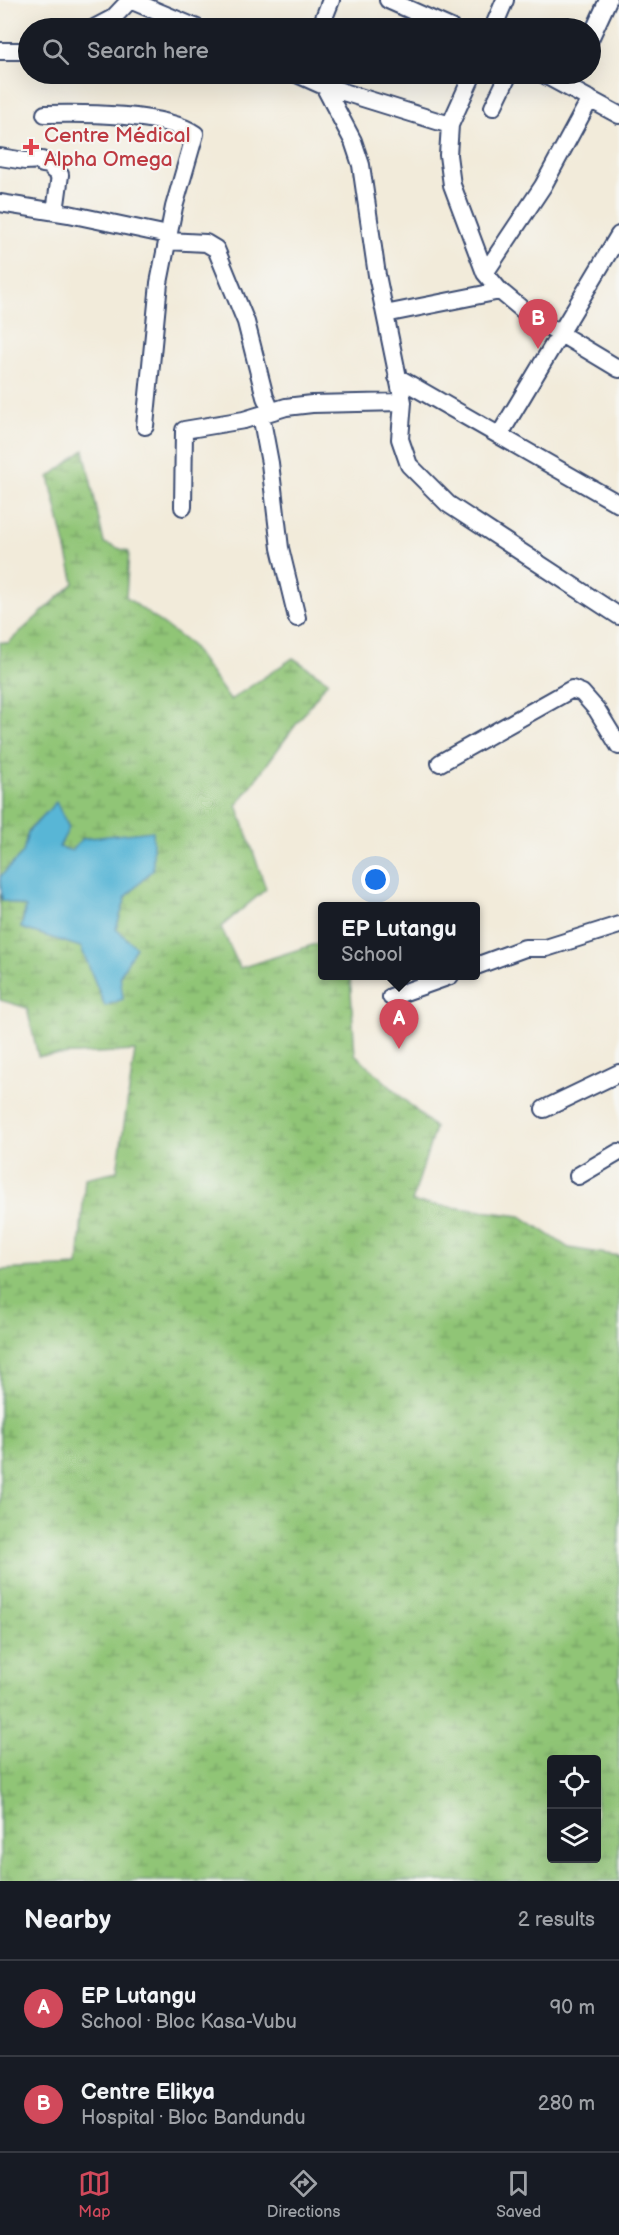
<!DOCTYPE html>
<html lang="en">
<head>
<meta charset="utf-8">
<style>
	body { margin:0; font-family:"Balsamiq Sans",sans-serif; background:#20242c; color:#f1f3f6 }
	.controls { position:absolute; right:18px; bottom:18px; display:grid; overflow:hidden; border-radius:6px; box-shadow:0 6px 24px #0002 }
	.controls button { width:54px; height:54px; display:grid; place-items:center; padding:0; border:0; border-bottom:2px solid #363941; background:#171b24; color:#f1f3f6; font:30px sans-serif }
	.you { position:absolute; left:376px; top:880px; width:21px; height:21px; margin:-15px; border:4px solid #fff; border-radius:50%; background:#1a73e8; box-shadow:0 0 0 9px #1a73e833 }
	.badge { display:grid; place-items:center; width:39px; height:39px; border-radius:50%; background:#d1495b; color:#fff; font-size:20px; font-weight:700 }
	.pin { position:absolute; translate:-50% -50px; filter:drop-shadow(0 2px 3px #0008) }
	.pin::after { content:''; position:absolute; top:32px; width:21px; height:18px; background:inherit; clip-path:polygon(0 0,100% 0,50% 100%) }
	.popup { position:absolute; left:318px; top:902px; width:162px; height:78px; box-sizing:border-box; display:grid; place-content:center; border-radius:6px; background:#171b24; filter:drop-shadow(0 2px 4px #0005); font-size:20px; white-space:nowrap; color:#9ea1a6 }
	.popup b { font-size:22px; color:#f1f3f6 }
	.popup::after { content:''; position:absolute; left:50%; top:100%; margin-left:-12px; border:12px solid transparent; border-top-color:#171b24 }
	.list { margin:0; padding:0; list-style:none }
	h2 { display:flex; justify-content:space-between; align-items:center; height:78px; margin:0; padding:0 24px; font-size:26px }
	h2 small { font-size:20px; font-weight:400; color:#9ea1a6 }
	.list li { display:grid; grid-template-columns:39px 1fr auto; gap:18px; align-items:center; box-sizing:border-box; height:96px; padding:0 24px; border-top:2px solid #363941 }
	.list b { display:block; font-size:22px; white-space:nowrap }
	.list p { margin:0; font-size:20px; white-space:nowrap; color:#9ea1a6 }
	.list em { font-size:20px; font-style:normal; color:#9ea1a6 }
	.icon { flex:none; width:33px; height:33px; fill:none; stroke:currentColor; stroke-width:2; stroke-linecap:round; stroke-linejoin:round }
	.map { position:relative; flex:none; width:619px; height:1881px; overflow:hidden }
	.search { position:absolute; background:#171b24; box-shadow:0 6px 24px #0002; left:18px; right:18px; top:18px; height:66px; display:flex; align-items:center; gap:15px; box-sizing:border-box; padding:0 21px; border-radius:33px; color:#9ea1a6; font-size:22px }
	.sheet { height:270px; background:#171b24 }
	nav { display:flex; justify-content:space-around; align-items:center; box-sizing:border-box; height:84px; border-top:2px solid #363941; background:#171b24; font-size:16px; color:#9ea1a6 }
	nav a { display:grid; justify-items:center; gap:3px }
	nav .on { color:#d1495b }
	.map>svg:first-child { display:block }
	.wetland { fill:url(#wetland-marsh); stroke:#567a6a; stroke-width:1.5; fill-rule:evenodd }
	.water { fill:#58b6d6; stroke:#3a729a; stroke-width:1.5 }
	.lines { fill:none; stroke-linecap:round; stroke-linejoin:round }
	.street-casing { stroke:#3b4b71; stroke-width:20 }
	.street { stroke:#fff; stroke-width:16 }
	.health-dot { fill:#e0444e; stroke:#f6f6f2; stroke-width:2 }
	.labels { text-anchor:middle; stroke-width:4.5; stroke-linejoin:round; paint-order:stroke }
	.health-label { font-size:21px; fill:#be3a42; stroke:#f6f6f2; text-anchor:start }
</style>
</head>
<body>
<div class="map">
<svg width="619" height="1881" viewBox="0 0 619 1881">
	<defs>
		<pattern id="wetland-marsh" width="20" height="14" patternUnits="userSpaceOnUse" patternTransform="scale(1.5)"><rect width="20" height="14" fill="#90c576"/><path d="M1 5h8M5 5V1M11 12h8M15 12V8" fill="none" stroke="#75a064"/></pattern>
	</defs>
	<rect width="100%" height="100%" fill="#f6f6f2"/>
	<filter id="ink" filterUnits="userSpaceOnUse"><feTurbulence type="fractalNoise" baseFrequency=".0167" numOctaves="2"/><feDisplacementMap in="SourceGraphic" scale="12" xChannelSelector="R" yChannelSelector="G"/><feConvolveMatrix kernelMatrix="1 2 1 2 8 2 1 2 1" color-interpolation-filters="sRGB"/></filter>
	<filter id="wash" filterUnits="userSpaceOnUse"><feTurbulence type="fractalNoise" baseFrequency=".008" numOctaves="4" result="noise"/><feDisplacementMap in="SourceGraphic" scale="24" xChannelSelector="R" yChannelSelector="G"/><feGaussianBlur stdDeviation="1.35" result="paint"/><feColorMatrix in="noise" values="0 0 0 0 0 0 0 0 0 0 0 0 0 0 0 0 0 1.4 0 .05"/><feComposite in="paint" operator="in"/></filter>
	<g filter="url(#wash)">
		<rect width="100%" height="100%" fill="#f2ebda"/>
		<path class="wetland" d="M84,450L104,543L129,552L126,597L191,645L230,700L293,658L328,681L237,805L266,889L221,927L240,968L322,942V976H350L355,1054L435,1128L412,1202L521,1216L569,1248L619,1256V1881H0V1270L78,1266L85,1178L117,1171L135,1051L38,1056L27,1008L0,1000V894L2,900L26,907L21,928L81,947L105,1006L135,947L116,929L126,897L153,869L82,839L72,852L59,848L68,828L56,803L28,831L23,853L0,877V642L8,643L74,583L49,477ZM552,1760H596V1858H552Z"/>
		<path class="water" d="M56,802L69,828L59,847L72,851L82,839L153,831V869L126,897L116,929L136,947L120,975L123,999L105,1006L81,947L21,928L26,907L2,900L0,877L23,853L28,832Z"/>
	</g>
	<g filter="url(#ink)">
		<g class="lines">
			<defs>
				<path id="street" d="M130,0L197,28
					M388,0L451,28
					M94,28L113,18L130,0
					M320,28L331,0
					M493,28L505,0
					M590,39L608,0
					M0,51H28
					M297,74L324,86L450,125
					M473,74L450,125L448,155L452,185L485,273L500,291L529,315L619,369
					M543,74L619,115
					M324,86L353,141L361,165L377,275L403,402L400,439L409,465L448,504L619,616
					M493,107L509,74
					M45,114C82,113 165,113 195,134L174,207L159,283L145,426
					M0,157L25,161L42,160L43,164L51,165L53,170L60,175L55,212
					M0,203L69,214L168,235
					M167,241L206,243L216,249L246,322L265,397L271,411
					M485,273L543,186L590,99
					M385,314L500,291
					M397,377L619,504
					M261,415L270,463L280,548L297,618
					M500,434L619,235
					M183,507L184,430L244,420L286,407L312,404L403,402
					M440,763L572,689L582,693L597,710L619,746
					M476,966L525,948H546L619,925
					M391,997L450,976
					M544,1109L619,1073
					M578,1176L619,1152"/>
			</defs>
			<use href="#street" class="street-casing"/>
			<use href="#street" class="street"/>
		</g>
	</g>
	<path class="health-dot" d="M28 138h6v6h6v6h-6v6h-6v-6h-6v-6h6z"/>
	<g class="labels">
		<g class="health-label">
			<text x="44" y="142">Centre Médical<tspan x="44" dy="24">Alpha Omega</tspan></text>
		</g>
	</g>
</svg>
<div class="controls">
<button><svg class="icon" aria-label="locate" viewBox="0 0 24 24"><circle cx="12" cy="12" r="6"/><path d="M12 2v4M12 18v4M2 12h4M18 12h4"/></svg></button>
<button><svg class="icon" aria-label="layers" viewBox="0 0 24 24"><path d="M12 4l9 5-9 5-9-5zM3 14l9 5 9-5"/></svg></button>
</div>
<div class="you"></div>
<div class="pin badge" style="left:399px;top:1049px">A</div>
<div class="popup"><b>EP Lutangu</b>School</div>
<div class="pin badge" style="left:538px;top:349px">B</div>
<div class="search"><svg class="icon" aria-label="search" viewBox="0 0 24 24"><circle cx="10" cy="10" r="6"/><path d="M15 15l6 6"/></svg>Search here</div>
</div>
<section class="sheet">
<h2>Nearby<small>2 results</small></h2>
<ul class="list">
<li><span class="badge">A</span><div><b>EP Lutangu</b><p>School · Bloc Kasa-Vubu</p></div><em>90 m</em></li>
<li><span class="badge">B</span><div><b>Centre Elikya</b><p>Hospital · Bloc Bandundu</p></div><em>280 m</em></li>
</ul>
</section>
<nav>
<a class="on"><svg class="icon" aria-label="map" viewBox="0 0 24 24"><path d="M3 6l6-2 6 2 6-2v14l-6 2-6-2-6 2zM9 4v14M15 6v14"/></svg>Map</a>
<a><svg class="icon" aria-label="directions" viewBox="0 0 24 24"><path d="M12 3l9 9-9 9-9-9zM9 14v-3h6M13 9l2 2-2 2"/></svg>Directions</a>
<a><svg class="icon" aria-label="saved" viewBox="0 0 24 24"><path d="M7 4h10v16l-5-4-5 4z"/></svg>Saved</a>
</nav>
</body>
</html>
